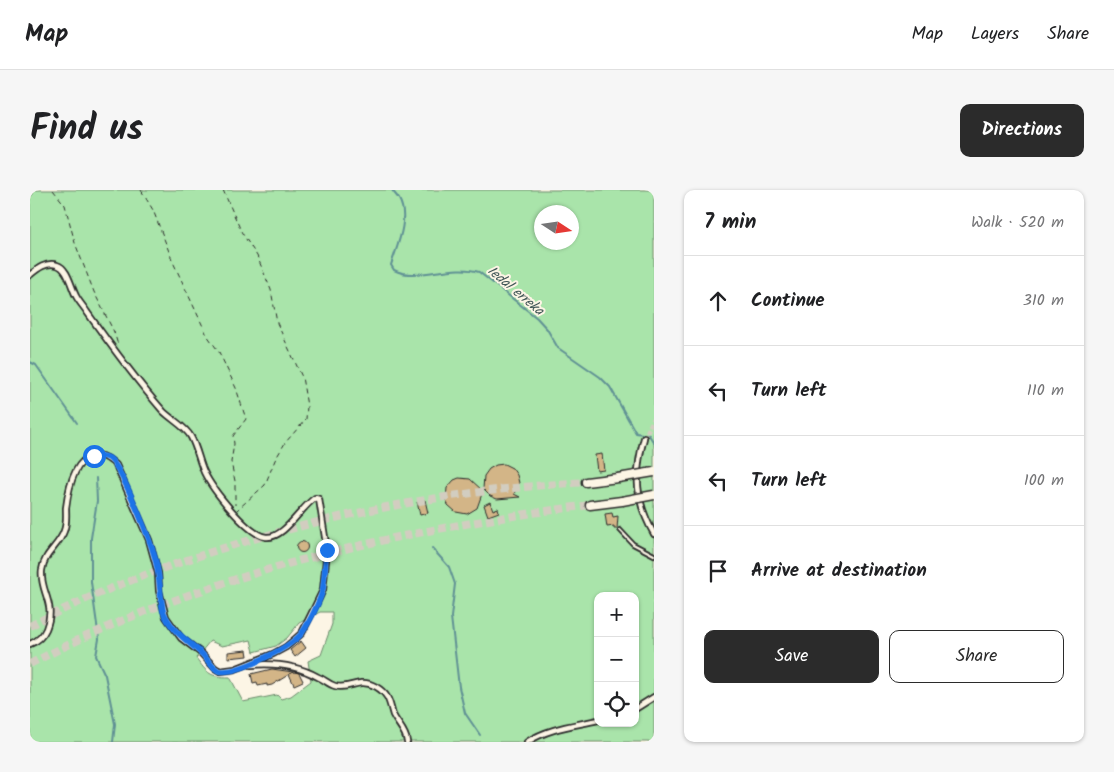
<!DOCTYPE html>
<html lang="en">
<head>
<meta charset="utf-8">
<style>
	body { margin:0; font-family:Kalam,sans-serif; background:#f6f6f6; color:#202124 }
	.controls { position:absolute; right:15px; bottom:15px; display:grid; overflow:hidden; border-radius:10px; box-shadow:0 1px 4px #0004 }
	.controls button { width:45px; height:45px; display:grid; place-items:center; padding:0; border:0; border-bottom:1px solid #e0e0e0; background:#fff; color:#202124; font:25px sans-serif }
	.compass { position:absolute; left:504px; top:15px; width:45px; height:45px; border-radius:50%; background:#fff; box-shadow:0 1px 4px #0004; rotate:102deg }
	.stop { position:absolute; width:15px; height:15px; margin:-11px; border:4px solid #1a73e8; border-radius:50%; background:#fff }
	.stop.end { background:#1a73e8; border-color:#fff; box-shadow:0 1px 5px #0008 }
	.list { margin:0; padding:0; list-style:none }
	h2 { display:flex; justify-content:space-between; align-items:center; height:65px; margin:0; padding:0 20px; font-size:21px }
	h2 small { font-size:16px; font-weight:400; color:#757577 }
	.list li { display:grid; grid-template-columns:32px 1fr auto; gap:15px; align-items:center; box-sizing:border-box; height:90px; padding:0 20px; border-top:1px solid #e0e0e0 }
	.list b { display:block; font-size:19px; white-space:nowrap }
	.list em { font-size:16px; font-style:normal; color:#757577 }
	.actions { display:flex; gap:10px; padding:15px 20px }
	.actions a { flex:1; padding:11px 0; border:1px solid #2b2b2b; border-radius:10px; text-align:center; font-size:18px; color:#2b2b2b }
	.actions .main { background:#2b2b2b; color:#fff }
	.icon { flex:none; width:28px; height:28px; fill:none; stroke:currentColor; stroke-width:2; stroke-linecap:round; stroke-linejoin:round }
	.map { position:relative; flex:none; width:624px; height:552px; overflow:hidden; border-radius:10px }
	header { display:flex; align-items:center; gap:30px; box-sizing:border-box; height:70px; padding:0 25px; background:#fff; border-bottom:1px solid #e0e0e0 }
	header strong { font-size:24px }
	nav { display:flex; gap:28px; margin-inline-start:auto; font-size:18px }
	.intro { display:flex; align-items:center; justify-content:space-between; box-sizing:border-box; height:120px; padding:0 30px }
	h1 { margin:0; font-size:35px }
	.button { padding:12px 22px; border-radius:10px; background:#2b2b2b; color:#fff; font-size:18px; font-weight:700 }
	main { display:flex; gap:30px; padding:0 30px }
	aside { flex:1; background:#fff; border-radius:10px; box-shadow:0 1px 4px #0004 }
	.map>svg:first-child { display:block }
	.green { fill:#a9e4aa; stroke:#6a886a; fill-rule:evenodd }
	.lines { fill:none; stroke-linecap:round; stroke-linejoin:round }
	.stream { stroke:#609194; stroke-width:2 }
	.building { fill:#d3b587; stroke:#2b2b2b }
	.minor-tunnel { stroke:#d2cdc0; stroke-width:4.5; stroke-dasharray:4.5 2; stroke-linecap:butt }
	.motorway-tunnel { stroke:#d2cdc0; stroke-width:8; stroke-dasharray:8 4; stroke-linecap:butt }
	.service-casing { stroke:#2b2b2b; stroke-width:6 }
	.minor-casing { stroke:#2b2b2b; stroke-width:8 }
	.motorway-casing { stroke:#2b2b2b; stroke-width:11 }
	.path { stroke:#2b2b2b; stroke-width:1; stroke-dasharray:5 4; stroke-linecap:butt }
	.service { stroke:#fcf5e5; stroke-width:2.5 }
	.minor { stroke:#fcf5e5; stroke-width:4.5 }
	.motorway { stroke:#fcf5e5; stroke-width:8 }
	.motorway-bridge-casing { stroke:#2b2b2b; stroke-width:11; stroke-linecap:butt }
	.motorway-bridge { stroke:#fcf5e5; stroke-width:8 }
	.route { stroke:#1a73e8; stroke-width:6 }
	.labels { text-anchor:middle; stroke-width:4; stroke-linejoin:round; paint-order:stroke }
	.water-label { font-size:14px; font-style:italic; fill:#415657; stroke:#fcf5e5 }
</style>
</head>
<body>
<header>
<strong>Map</strong>
<nav><a>Map</a><a>Layers</a><a>Share</a></nav>
</header>
<div class="intro"><h1>Find us</h1><a class="button">Directions</a></div>
<main>
<div class="map">
<svg width="624" height="552" viewBox="0 0 624 552">
	<rect width="100%" height="100%" fill="#fcf5e5"/>
	<filter id="ink" filterUnits="userSpaceOnUse"><feTurbulence type="fractalNoise" baseFrequency=".02" numOctaves="2"/><feDisplacementMap in="SourceGraphic" scale="10" xChannelSelector="R" yChannelSelector="G"/><feConvolveMatrix kernelMatrix="1 2 1 2 8 2 1 2 1" color-interpolation-filters="sRGB"/></filter>
	<g filter="url(#ink)">
		<path class="green" d="M0,0H624V552H0ZM512,22H542V52H512ZM568,406H605V533H568ZM290,422H302V434L291,465L278,471L281,491L261,506L251,509L247,505L213,512L200,487C180,487 178,484 166,468L180,451L192,456L221,450L224,462L246,456L257,448L269,433Z"/>
		<g class="lines">
			<path class="stream" d="M362,0C364,3 367,6 369,9C380,29 367,56 361,75L364,80C386,92 422,73 449,82L507,128L517,139L528,158L570,187L580,197L606,243L619,245L624,253
				M0,172L6,175L47,233
				M66,288L67,311L61,348V392L69,449L66,466L75,485L85,534L83,552
				M402,358L419,377L425,394L421,427L429,497L435,523L450,545"/>
		</g>
		<path class="building" d="M572,264L574,280L567,281L565,265Z
			M474,274L482,278L487,285L489,293L484,304L490,307L467,309L460,306L453,299L454,286L459,279L466,275Z
			M429,288L440,289L453,301L447,318L437,324L426,322L418,315L416,309L417,298L424,290Z
			M395,310L398,323L390,325L387,312Z
			M460,312L463,320L468,318L469,322L458,326L454,315Z
			M582,323L583,327L588,326L587,339H584V336L577,337L575,324Z
			M266.5 357a5.5 5.5 0 1 1 11 0a5.5 5.5 0 1 1-11 0Z
			M271,451L276,458L265,467L260,460Z
			M217,460L218,466L198,468V462Z
			M242,479L263,482L242,495L237,496V494L228,496L227,492L223,493L221,484Z
			M264,482L269,483L273,491L264,495L259,484Z"/>
		<g class="lines">
			<path class="minor-tunnel" d="M614,248L624,228"/>
			<path class="motorway-tunnel" d="M0,436C57,406 117,383 178,363C302,323 426,300 556,292
				M0,474C173,383 368,340 560,315"/>
			<defs>
				<path id="service" d="M590,340L603,354L624,365"/>
				<path id="minor" d="M0,85C7,79 17,71 27,75C38,78 41,97 46,106C49,112 54,117 57,122C81,156 106,190 133,221C142,230 155,236 161,247C167,258 169,271 174,282C182,299 218,345 236,347C254,349 271,317 285,308L289,309L297,360L293,400L272,443L256,457L243,464L205,479L190,481L185,478L171,463L151,448L136,427L129,401L128,383L119,350L86,275C78,268 72,264 62,266C43,271 38,302 36,318C36,326 37,333 34,341C29,356 14,363 12,380C9,401 27,413 16,439C13,446 8,451 0,454
					M614,248C604,284 605,311 624,344
					M221,475C243,473 268,476 288,487C294,489 298,494 305,496C315,499 322,494 331,493C341,492 352,499 357,507C360,512 361,519 363,525C368,535 376,541 377,552
					M605,519L624,507
					M497,552C519,538 542,536 568,530"/>
				<path id="motorway" d="M556,292L588,288
					M560,315L592,311"/>
			</defs>
			<use href="#service" class="service-casing"/>
			<use href="#minor" class="minor-casing"/>
			<use href="#motorway" class="motorway-casing"/>
			<path class="path" d="M23,0L35,15L45,53L64,102L84,142L88,155
				M111,0L123,20L143,72L177,145L189,162L206,198L216,229L203,246L204,254L201,272L205,291V315
				M193,0L212,43L227,66L241,100L247,133L272,187L277,216L276,229L255,253L245,270L235,295L207,320
				M0,7L6,0"/>
			<use href="#service" class="service"/>
			<use href="#minor" class="minor"/>
			<use href="#motorway" class="motorway"/>
			<defs>
				<path id="motorway-bridge" d="M588,288L624,282
					M592,311L624,305"/>
			</defs>
			<use href="#motorway-bridge" class="motorway-bridge-casing"/>
			<use href="#motorway-bridge" class="motorway-bridge"/>
		</g>
	</g>
	<g class="lines" filter="url(#ink)">
		<path class="route" d="M64,266C69,266 74,265 79,268C92,277 122,354 126,372C130,388 130,405 133,421C142,442 156,449 171,463C177,468 183,480 190,481C208,484 261,457 272,443C279,433 291,410 293,398C295,385 295,372 297,360"/>
	</g>
	<g class="labels">
		<g class="water-label">
			<text transform="translate(486 100) rotate(40)" y="5">Iedal erreka</text>
		</g>
	</g>
</svg>
<div class="controls">
<button>+</button>
<button>−</button>
<button><svg class="icon" aria-label="locate" viewBox="0 0 24 24"><circle cx="12" cy="12" r="6"/><path d="M12 2v4M12 18v4M2 12h4M18 12h4"/></svg></button>
</div>
<svg class="compass" viewBox="-18 -18 36 36"><path d="M0-13l5 13h-10z" fill="#e53935"/><path d="M0 13l5-13h-10z" fill="#757577"/></svg>
<div class="stop" style="left:64px;top:266px"></div>
<div class="stop end" style="left:297px;top:360px"></div>
</div>
<aside>
<h2>7 min<small>Walk · 520 m</small></h2>
<ul class="list">
<li><svg class="icon" aria-label="ahead" viewBox="0 0 24 24"><path d="M12 20V5M6 11l6-6 6 6"/></svg><div><b>Continue</b></div><em>310 m</em></li>
<li><svg class="icon" aria-label="left" viewBox="0 0 24 24"><path d="M17 20v-9H6M10 6l-5 5 5 5"/></svg><div><b>Turn left</b></div><em>110 m</em></li>
<li><svg class="icon" aria-label="left" viewBox="0 0 24 24"><path d="M17 20v-9H6M10 6l-5 5 5 5"/></svg><div><b>Turn left</b></div><em>100 m</em></li>
<li><svg class="icon" aria-label="arrive" viewBox="0 0 24 24"><path d="M6 21V4h12l-3 4 3 4H6"/></svg><div><b>Arrive at destination</b></div></li>
</ul>
<div class="actions"><a class="main">Save</a><a>Share</a></div>
</aside>
</main>
</body>
</html>
